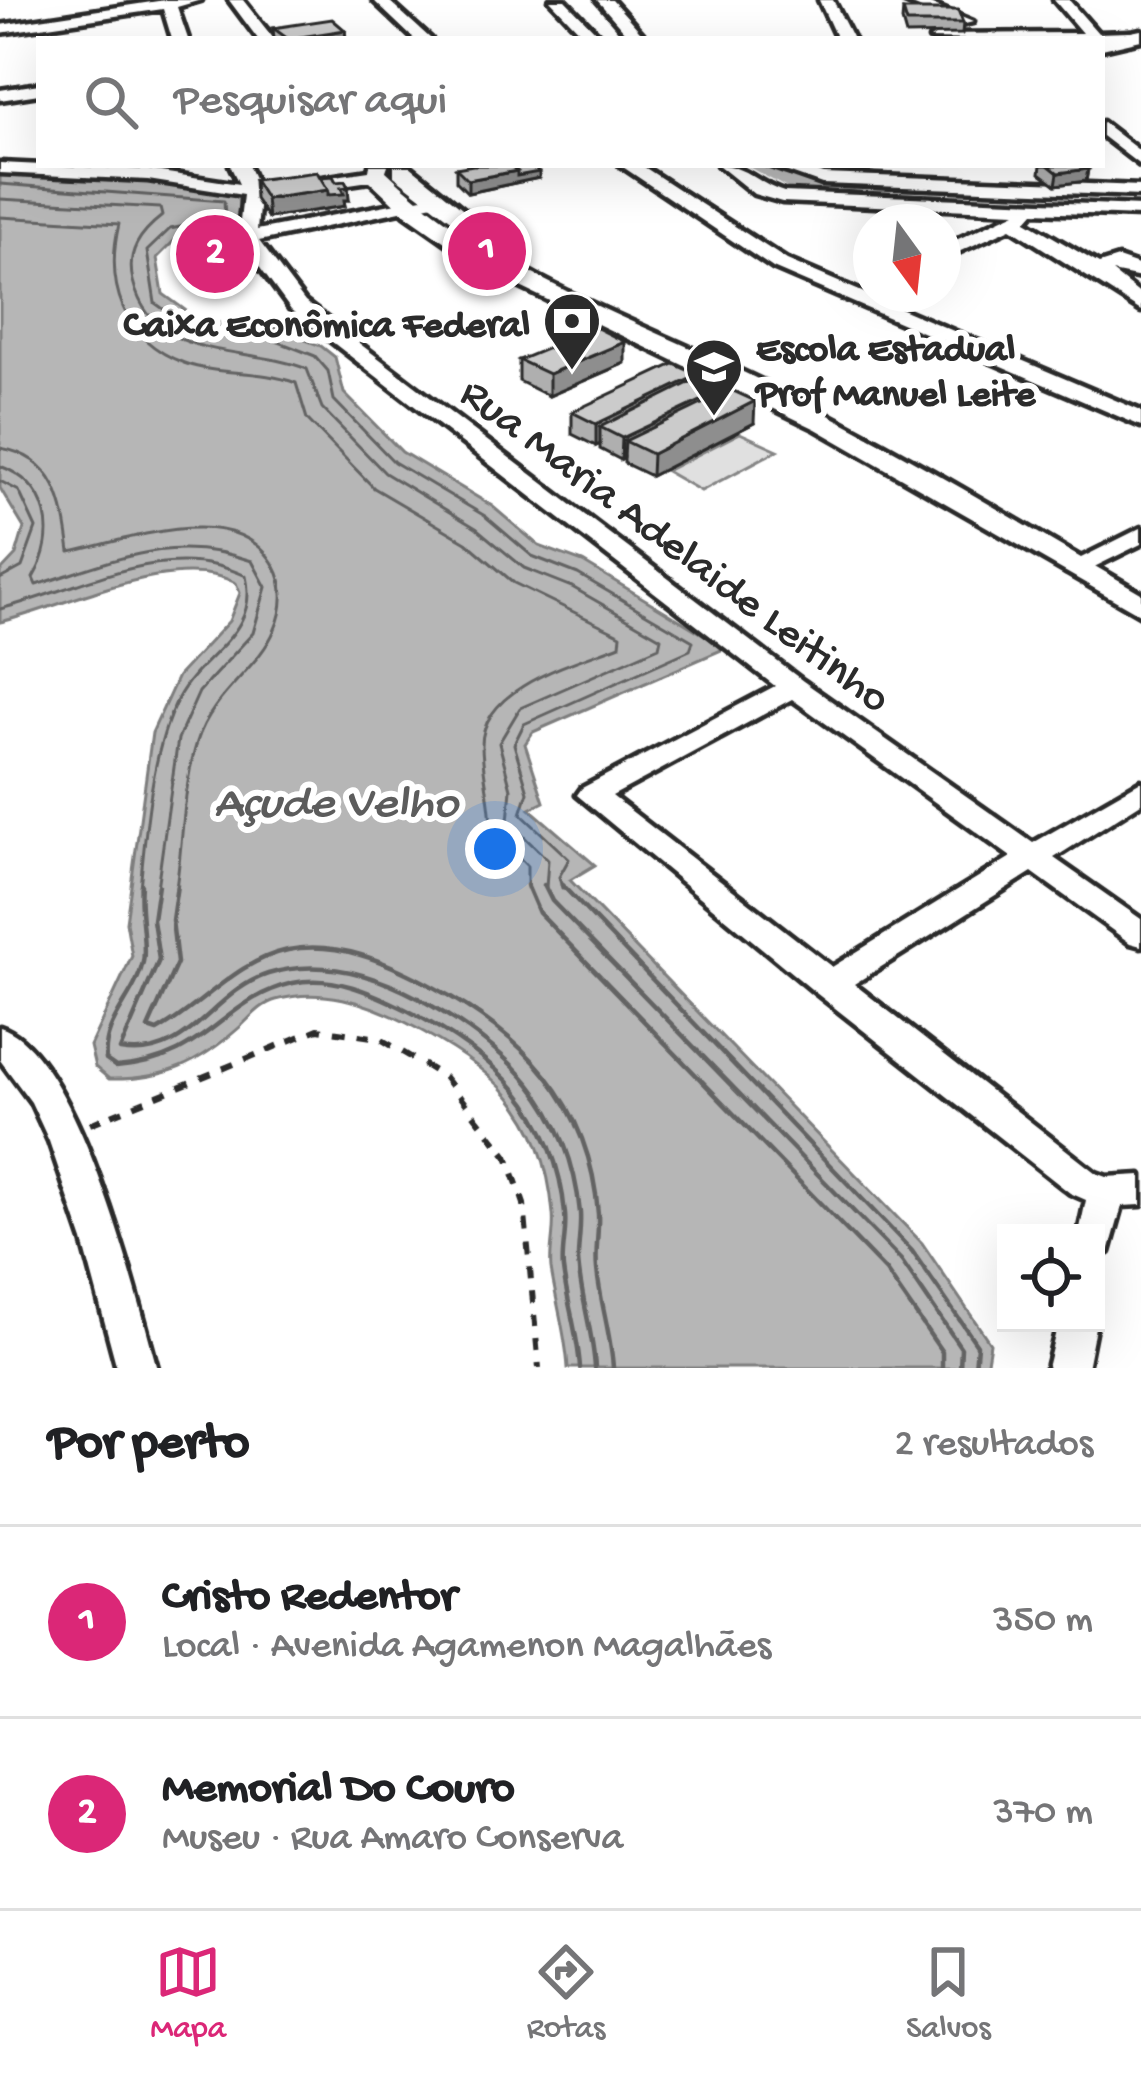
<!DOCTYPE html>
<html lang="pt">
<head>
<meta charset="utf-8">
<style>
  :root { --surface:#fff; --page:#f2f2f2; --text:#202124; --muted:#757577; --line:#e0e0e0; --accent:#db2777 }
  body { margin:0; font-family:"Gochi Hand",sans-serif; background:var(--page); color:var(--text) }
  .controls { position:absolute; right:36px; bottom:36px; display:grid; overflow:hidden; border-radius:0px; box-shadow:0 12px 48px #0002 }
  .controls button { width:108px; height:108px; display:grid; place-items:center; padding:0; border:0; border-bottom:3px solid var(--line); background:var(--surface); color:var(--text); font:60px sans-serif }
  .compass { position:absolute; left:853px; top:204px; width:108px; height:108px; border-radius:50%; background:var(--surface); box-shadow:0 12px 48px #0002; rotate:165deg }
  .you { position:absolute; left:495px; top:849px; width:42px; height:42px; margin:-30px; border:9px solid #fff; border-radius:50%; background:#1a73e8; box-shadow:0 0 0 18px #1a73e833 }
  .badge { display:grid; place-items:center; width:78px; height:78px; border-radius:50%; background:var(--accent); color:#fff; font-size:39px; font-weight:700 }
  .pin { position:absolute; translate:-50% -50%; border:6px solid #fff; box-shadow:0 3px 12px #0006 }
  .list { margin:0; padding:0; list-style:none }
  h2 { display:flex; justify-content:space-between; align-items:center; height:156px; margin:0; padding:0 48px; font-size:51px }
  h2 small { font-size:39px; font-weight:400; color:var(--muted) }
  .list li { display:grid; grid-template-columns:78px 1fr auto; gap:36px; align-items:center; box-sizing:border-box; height:192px; padding:0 48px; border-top:3px solid var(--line) }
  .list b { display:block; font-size:45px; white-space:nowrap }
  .list p { margin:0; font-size:39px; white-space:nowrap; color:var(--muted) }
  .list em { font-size:39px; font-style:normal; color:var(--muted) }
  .icon { flex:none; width:66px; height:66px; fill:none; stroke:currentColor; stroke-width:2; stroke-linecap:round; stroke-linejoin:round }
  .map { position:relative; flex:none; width:1141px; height:1368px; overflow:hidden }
  .search { position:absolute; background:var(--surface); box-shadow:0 12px 48px #0002; left:36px; right:36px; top:36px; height:132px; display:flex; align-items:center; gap:30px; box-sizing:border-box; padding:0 42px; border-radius:0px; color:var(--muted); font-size:45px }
  .sheet { height:540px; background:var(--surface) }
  nav { display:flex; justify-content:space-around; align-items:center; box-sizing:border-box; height:168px; border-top:3px solid var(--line); background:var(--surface); font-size:33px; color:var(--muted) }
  nav a { display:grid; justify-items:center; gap:6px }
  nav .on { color:var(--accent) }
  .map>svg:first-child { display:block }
</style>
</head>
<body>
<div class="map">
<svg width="1141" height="1368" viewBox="0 0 1141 1368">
  <rect width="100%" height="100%" fill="#fff"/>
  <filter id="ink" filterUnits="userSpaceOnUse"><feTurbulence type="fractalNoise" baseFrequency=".00833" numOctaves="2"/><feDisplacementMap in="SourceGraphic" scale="24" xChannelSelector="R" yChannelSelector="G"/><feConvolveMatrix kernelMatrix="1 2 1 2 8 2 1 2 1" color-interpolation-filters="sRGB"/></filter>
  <g filter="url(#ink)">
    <path fill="#e0e0e0" stroke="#868686" stroke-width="3" d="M740,433L778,450L701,491L666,471Z"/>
    <path fill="#b6b6b6" stroke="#7e7e7e" stroke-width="3" d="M0,172L167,180L237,191L242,228L175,240L157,258L163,294L200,321L275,328L321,346L335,357L344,393L402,452L492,506L539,546L583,562L726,648L533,732L525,744L544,802L530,809L595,865L570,880L922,1243L990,1343L986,1368H568C566,1334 556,1302 551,1269C549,1251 555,1232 553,1214C544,1110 494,1069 407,1023C366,1002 321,987 276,1000C261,1004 251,1017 240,1027C198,1064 165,1080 109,1079L95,1067L90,1046L132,956L126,922L152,733L178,676L229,621L240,593L236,583C174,550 65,607 0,622V572L16,555L24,528L0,488Z"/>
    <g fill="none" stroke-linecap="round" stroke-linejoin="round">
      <path stroke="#636363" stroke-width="3" d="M0,184L224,201L225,218L170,229L147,251L155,303L197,333L274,340L315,356L328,371L334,400L394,462L485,516L532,556L578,574L693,641L690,650L524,724L514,744L528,792L521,814L569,859L559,877L562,888
        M0,199L160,208L162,216C140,233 126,252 133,281C153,364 244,344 307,369L322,408L385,473L476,528L524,568L572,587L661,638L659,647L520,708L499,743L511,789L508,821L548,860L546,888
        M0,217L119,224C105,283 122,340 184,363C219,376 260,369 296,383L307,419L374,488L466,542L514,583L621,635L620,645C577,662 482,686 482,745C482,772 491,800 491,829L527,866V888
        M0,448C57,457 64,505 70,552C129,540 238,497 275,567C285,585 284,609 275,629C258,670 212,693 197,742C183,787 183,841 176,888
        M0,466C49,484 59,534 33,578L36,585C115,561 170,532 252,561L266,587L253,633L199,692L178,739L157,888
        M0,481L19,491L36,528L22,567L0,579
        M0,609C80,589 166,537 246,576C260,634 201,654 178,698C151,752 146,829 140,888"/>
      <path stroke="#636363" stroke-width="4.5" d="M141,885C138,910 147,944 143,962C135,999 102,1020 106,1060L116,1067C209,1060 220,1000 293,983C332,974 373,993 407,1010C495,1055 556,1111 565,1214C567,1233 561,1251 563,1269C567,1302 578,1334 580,1368
        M158,885L153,920L159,960L120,1050C189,1062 210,993 268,974C319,958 373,974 418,998C509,1048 570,1106 580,1213C581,1229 578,1244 578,1259C580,1296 593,1331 595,1368
        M177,885L172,920L177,963L148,1028L157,1031C202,1006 236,961 288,950C336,940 387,962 428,984C524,1035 590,1101 598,1214C599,1232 595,1250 597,1269C600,1302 611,1334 613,1368
        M527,885L539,913L886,1271L942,1352V1368
        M544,885L552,901L901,1260L961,1348L960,1368
        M562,885L912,1251L977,1345L975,1368"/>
      <path fill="#b6b6b6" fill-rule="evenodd" d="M745,165H765L790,178L854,180L862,185L854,190L787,188Z"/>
      <g stroke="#2b2b2b" stroke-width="9">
        <path id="minor" d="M165,0H201L177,7L188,39H172L163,9L0,33V25Z
          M229,0H243L274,39H258Z
          M373,0H388L431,39H414Z
          M550,0H565L603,39H587Z
          M597,0H612L647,39H631Z
          M819,0H833L853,39H837Z
          M900,0H920L973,22L961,25Z
          M1054,0H1069L1098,33L1130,32L1138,37L1130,42H1102L930,39L938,34L1082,33Z
          M39,84V94L0,100V90Z
          M1102,122L1141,152V166L1102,136Z
          M0,163L148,170L239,184L230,165H248L258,187L267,192L260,197L257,230L443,194V202L259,241L305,302L803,681L1033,843L1141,781V803L1054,858L1141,919V946L1130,943L1032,872L854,984L1096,1173L1107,1177L1141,1175V1205L1122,1206L1109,1252L1096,1257V1233H1079L1086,1200L1070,1193L816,993L577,795L582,788L775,686L291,310L238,238L243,195L148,180L0,173ZM792,699L1011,857L832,967L612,796Z
          M370,165H388L383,179L302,191L293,186L302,181L369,171Z
          M620,165H641L787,260L1141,411V426L773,268Z
          M718,165C745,165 758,184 784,192L1141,206V216L1034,212L1026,221L1099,264L1118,258L1141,266V278L1112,272L1141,295V311L1011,228L943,259V246L1016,212L782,202L754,194Z
          M768,165H795L823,174L1141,186V196L822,184Z
          M1141,528V544L1084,572H1066L1063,567Z
          M0,1027C77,1051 136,1293 157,1368H117L83,1241L49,1141L31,1102L0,1060Z
          M1058,1323L1096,1322L1087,1368H1047Z"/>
      </g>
      <g stroke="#2b2b2b" stroke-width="9">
        <path id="major" d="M1141,30V40L1102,49V39H1096Z
          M394,166H410L477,220L458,225L394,176Z
          M369,170H385C498,278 645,322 782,391C905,452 1022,524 1141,593V615L816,429L485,270L405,214L369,180Z"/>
      </g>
      <path stroke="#2b2b2b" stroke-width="6" stroke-dasharray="12 12" stroke-linecap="butt" d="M90,1124L318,1029L379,1038L444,1077L507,1156L524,1204L539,1368"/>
      <use href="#minor" fill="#fff" fill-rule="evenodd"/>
      <use href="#major" fill="#fff" fill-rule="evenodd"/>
    </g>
    <path fill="#afafaf" stroke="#2b2b2b" stroke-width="3" d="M903,10L963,23L962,34L906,35L902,21Z
      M273,28L345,30L346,39H274Z
      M1041,165H1083L1088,169L1086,181L1056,185L1040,173Z
      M456,168L539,178L468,193L456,181Z
      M320,177L348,187L349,200H344L345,206L268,218L255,199L254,180Z
      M519,360L625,363L549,396L519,381Z
      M697,379L727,392L754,423L651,476L624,463V458L621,460L600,449V444L596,446L572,434V412Z"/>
    <path fill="#8e8e8e" stroke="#2b2b2b" stroke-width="3" d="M345,30L346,39H288Z
      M1088,169L1086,181L1056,185L1058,173Z
      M517,171L539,172V178L468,193V180Z
      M348,187L349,200H344L345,206L268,218L266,199Z
      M625,342V363L549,396V374Z
      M698,375L697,396L600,427V444L596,446V424Z
      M728,388L727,409L625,441L624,458L621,460L622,438Z
      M755,401L754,423L651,476L652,454Z"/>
    <path fill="#cbcbcb" stroke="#2b2b2b" stroke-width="3" d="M903,10H958L963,23H907Z
      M332,19L345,30L288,39L273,28Z
      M473,165H510L517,171L468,180L456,168Z
      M510,165L533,166L539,172L517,176V171Z
      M1048,165H1083L1088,169L1058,173Z
      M317,172L328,190L266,199L254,180Z
      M333,176L336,182L345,181L348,187L341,188L344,194L328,195V190L320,177Z
      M597,328L625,342L549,374L519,360Z
      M674,364L698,375L596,424L572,412Z
      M703,376L728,388L622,438L600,427Z
      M731,390L755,401L652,454L625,441Z"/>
  </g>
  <defs>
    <g id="bank-pin" transform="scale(3)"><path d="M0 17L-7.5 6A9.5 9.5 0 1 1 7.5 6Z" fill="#2b2b2b" stroke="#fff"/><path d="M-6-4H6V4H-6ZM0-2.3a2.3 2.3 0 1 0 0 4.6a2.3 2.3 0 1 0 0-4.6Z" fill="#fff"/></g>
    <g id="school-pin" transform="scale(3)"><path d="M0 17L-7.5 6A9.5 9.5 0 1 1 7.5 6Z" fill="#2b2b2b" stroke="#fff"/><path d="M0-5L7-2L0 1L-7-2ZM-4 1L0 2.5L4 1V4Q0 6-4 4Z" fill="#fff"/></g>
  </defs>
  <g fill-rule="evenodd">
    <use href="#bank-pin" x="572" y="321"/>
    <use href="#school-pin" x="714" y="367"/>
  </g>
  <g text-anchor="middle" stroke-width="12" stroke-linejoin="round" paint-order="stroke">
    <g font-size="39" font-weight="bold" fill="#2b2b2b" stroke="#fff" text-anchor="end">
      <text x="530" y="335">Caixa Econômica Federal</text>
      <text x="756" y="359" text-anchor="start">Escola Estadual<tspan x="756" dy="45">Prof Manuel Leite</tspan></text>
    </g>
    <g font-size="45" fill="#2b2b2b" stroke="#fff">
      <text transform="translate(678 542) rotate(37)" y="16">Rua Maria Adelaide Leitinho</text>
    </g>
    <g font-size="48" font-style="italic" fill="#5c5c5c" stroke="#fff">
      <text x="336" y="815">Açude Velho</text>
    </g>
  </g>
</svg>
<div class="controls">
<button><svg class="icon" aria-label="locate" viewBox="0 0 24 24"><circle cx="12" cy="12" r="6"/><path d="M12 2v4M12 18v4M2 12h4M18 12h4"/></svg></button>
</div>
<svg class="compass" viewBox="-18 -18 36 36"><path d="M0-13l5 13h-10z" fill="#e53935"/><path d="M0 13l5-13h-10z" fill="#757577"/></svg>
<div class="you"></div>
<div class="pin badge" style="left:487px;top:251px">1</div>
<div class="pin badge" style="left:215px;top:254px">2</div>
<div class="search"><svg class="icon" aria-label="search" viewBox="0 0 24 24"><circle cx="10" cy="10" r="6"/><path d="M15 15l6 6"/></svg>Pesquisar aqui</div>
</div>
<section class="sheet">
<h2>Por perto<small>2 resultados</small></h2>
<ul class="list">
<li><span class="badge">1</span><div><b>Cristo Redentor</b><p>Local · Avenida Agamenon Magalhães</p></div><em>350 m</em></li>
<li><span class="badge">2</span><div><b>Memorial Do Couro</b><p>Museu · Rua Amaro Conserva</p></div><em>370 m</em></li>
</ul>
</section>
<nav>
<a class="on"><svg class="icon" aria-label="map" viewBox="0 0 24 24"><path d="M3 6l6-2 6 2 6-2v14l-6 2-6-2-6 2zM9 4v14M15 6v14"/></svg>Mapa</a>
<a><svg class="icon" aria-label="directions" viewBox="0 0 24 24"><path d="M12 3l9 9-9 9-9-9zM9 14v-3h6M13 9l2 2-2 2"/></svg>Rotas</a>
<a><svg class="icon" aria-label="saved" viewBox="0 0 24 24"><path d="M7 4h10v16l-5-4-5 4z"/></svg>Salvos</a>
</nav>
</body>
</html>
